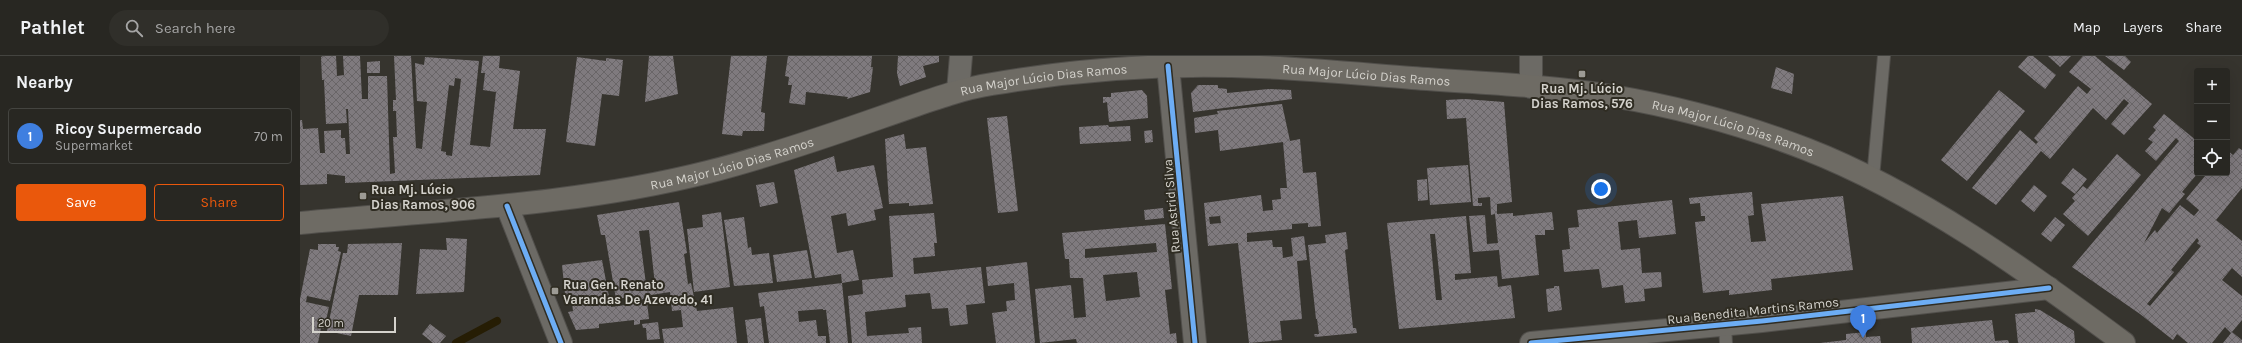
<!DOCTYPE html>
<html lang="en">
<head>
<meta charset="utf-8">
<style>
  :root { --surface:#282722; --page:#302f2a; --text:#f1f3f6; --muted:#a5a5a5; --line:#444440; --accent:#ea580c }
  body { margin:0; font-family:Karla,sans-serif; background:var(--page); color:var(--text) }
  .controls { position:absolute; right:12px; top:12px; display:grid; overflow:hidden; border-radius:4px; box-shadow:0 4px 16px #0002 }
  .controls button { width:36px; height:36px; display:grid; place-items:center; padding:0; border:0; border-bottom:1px solid var(--line); background:var(--surface); color:var(--text); font:20px sans-serif }
  .scale { position:absolute; left:12px; bottom:10px; width:84px; box-sizing:border-box; padding-left:4px; border:2px solid #d4d2cc; border-top:0; font-size:11px; line-height:14px; white-space:nowrap; color:#d4d2cc; -webkit-text-stroke:3px #2f2c22; paint-order:stroke }
  .you { position:absolute; left:1301px; top:133px; width:14px; height:14px; margin:-10px; border:3px solid #fff; border-radius:50%; background:#1a73e8; box-shadow:0 0 0 6px #1a73e833 }
  .badge { display:grid; place-items:center; width:26px; height:26px; border-radius:50%; background:var(--accent); color:#fff; font-size:13px; font-weight:700 }
  .pin { position:absolute; translate:-50% -33px; filter:drop-shadow(0 1px 2px #0008) }
  .pin::after { content:''; position:absolute; top:21px; width:14px; height:12px; background:inherit; clip-path:polygon(0 0,100% 0,50% 100%) }
  .list { margin:0; padding:0; list-style:none }
  h2 { display:flex; justify-content:space-between; align-items:center; height:52px; margin:0; padding:0 16px; font-size:17px }
  h2 small { font-size:13px; font-weight:400; color:var(--muted) }
  .list li { display:grid; grid-template-columns:26px 1fr auto; gap:12px; align-items:center; box-sizing:border-box; height:56px; margin:0 8px 8px; padding:0 8px; border:1px solid var(--line); border-radius:4px }
  .list b { display:block; font-size:15px; white-space:nowrap }
  .list p { margin:0; font-size:13px; white-space:nowrap; color:var(--muted) }
  .list em { font-size:13px; font-style:normal; color:var(--muted) }
  .actions { display:flex; gap:8px; padding:12px 16px }
  .actions a { flex:1; padding:9px 0; border:1px solid var(--accent); border-radius:4px; text-align:center; font-size:14px; color:var(--accent) }
  .actions .main { background:var(--accent); color:#fff }
  .icon { flex:none; width:22px; height:22px; fill:none; stroke:currentColor; stroke-width:2; stroke-linecap:round; stroke-linejoin:round }
  .map { position:relative; flex:none; width:1942px; height:287px; overflow:hidden }
  header { display:flex; align-items:center; gap:24px; box-sizing:border-box; height:56px; padding:0 20px; background:var(--surface); border-bottom:1px solid var(--line) }
  header strong { font-size:19px }
  nav { display:flex; gap:22px; margin-inline-start:auto; font-size:14px }
  .search { width:280px; height:36px; background:var(--page); display:flex; align-items:center; gap:10px; box-sizing:border-box; padding:0 14px; border-radius:22px; color:var(--muted); font-size:15px }
  main { display:flex }
  aside { flex:1; background:var(--surface) }
  .map>svg:first-child { display:block }
</style>
</head>
<body>
<header>
<strong>Pathlet</strong>
<div class="search"><svg class="icon" aria-label="search" viewBox="0 0 24 24"><circle cx="10" cy="10" r="6"/><path d="M15 15l6 6"/></svg>Search here</div>
<nav><a>Map</a><a>Layers</a><a>Share</a></nav>
</header>
<main>
<aside>
<h2>Nearby<small></small></h2>
<ul class="list">
<li><span class="badge" style="background:#3f7fe0">1</span><div><b>Ricoy Supermercado</b><p>Supermarket</p></div><em>70 m</em></li>
</ul>
<div class="actions"><a class="main">Save</a><a>Share</a></div>
</aside>
<div class="map">
<svg width="1942" height="287" viewBox="0 0 1942 287">
  <defs>
    <pattern id="building-cross-hatch" width="8" height="8" patternUnits="userSpaceOnUse"><rect width="8" height="8" fill="#7f7a7e"/><path d="M0 0l8 8M0 8l8-8" fill="none" stroke="#696567"/></pattern>
  </defs>
  <rect width="100%" height="100%" fill="#36342e"/>
  <g fill="none" stroke-linecap="round" stroke-linejoin="round">
    <path stroke="#261d04" stroke-width="8" d="M156,287L197,265"/>
  </g>
  <path fill="url(#building-cross-hatch)" fill-rule="evenodd" d="M23,0H36L37,20L44,19L43,0H60L62,43H68V20H87L90,118L95,117L93,81H97L96,55H93V44H96L94,0H111L116,92L122,93L127,46L117,45L115,7L124,9L125,1L179,5L170,89L190,91L196,36L183,34L185,17H181L183,0H200L199,12L220,15L213,73H246L240,119L45,127V120L27,118V128L0,129V64H2L3,73L18,72L20,97H25L24,75L41,74V82H45L46,98H50L48,53H46L47,67L26,68L24,24H22L21,1ZM155,22L161,23L152,100L146,99V96L141,95L149,29L154,30Z
    M349,0H373L378,38L345,46Z
    M431,0H467L461,56L465,57L464,75H443L442,80L422,78Z
    M488,0H572L571,11H573L570,36L547,43L548,41L506,36L505,49L489,47L492,29H488L489,21L485,20Z
    M598,0H639V6L623,10L626,21L600,30L597,17Z
    M1728,0H1733L1756,19L1745,33L1718,11Z
    M1748,0H1771L1760,11Z
    M1783,0H1795L1852,48L1824,79L1811,68L1829,47L1824,43L1806,64L1793,52L1750,103L1741,95L1696,149L1672,132L1720,74L1736,88L1738,86L1734,82L1778,30L1787,38L1791,33L1769,16Z
    M1805,0H1825L1831,6L1824,14Z
    M277,1L306,5V2L323,4L319,40L302,38L295,90L266,86Z
    M80,5V17H67V6Z
    M1476,11L1494,18L1492,38L1471,32Z
    M898,29H918V32L927,33V37L969,33L991,34L992,43L893,56L891,37Z
    M842,34L847,40L848,62L809,66L807,46L803,47V41H811V37Z
    M1699,34L1725,55L1667,125L1641,104Z
    M1165,43L1204,46L1212,146L1197,148V158L1213,157V160L1252,156L1254,174H1245V179H1235L1239,219L1202,223L1199,194L1173,196L1169,160L1185,159L1187,188L1198,187L1195,158L1191,159L1190,141L1178,142V147H1182V150H1173L1166,62L1147,63L1146,44Z
    M982,48L990,85L1000,83L1003,117L1016,116L1021,170L1008,171V167L992,168V173L947,177V186L972,184L973,191H982L983,202L993,200L991,182L1004,180L1007,204L997,205L1002,263L980,265L982,284L949,287L938,187L908,190L904,147L961,139L963,155L973,154L972,144L981,143L980,132H987L983,86L920,95L918,74L895,77L894,62L918,58L917,55ZM920,160L921,167L910,168L909,161Z
    M1864,58L1897,85L1898,117L1882,136L1885,138L1869,157L1862,152L1844,187L1855,174L1857,177L1880,149L1894,160L1899,154L1886,143L1905,120L1902,118L1927,117V94L1933,99L1939,92L1942,94V132L1916,164L1942,185V221L1932,212L1922,224L1942,240V264L1932,276L1942,284V287H1923L1931,277L1925,271L1912,287H1888L1877,278L1873,284L1840,258L1772,211L1879,85L1876,82L1856,105L1845,95L1853,86L1848,83L1856,74L1853,71ZM1897,182L1899,185L1897,187L1901,190L1850,250L1847,248L1874,216L1871,214Z
    M707,60L718,155L698,157L687,62Z
    M808,69L809,71L830,70L831,85L780,88L779,71Z
    M852,74L853,86L845,87L844,75Z
    M604,78L606,93L626,91L633,148L609,150V147L589,148L585,83Z
    M1817,98L1841,119L1788,180L1763,158L1775,145L1772,142L1783,130L1787,133Z
    M534,100L537,116L574,109L583,152L574,154L576,164L548,170L546,157L531,160L537,197L553,194L559,224L542,227L541,218L515,222L494,114Z
    M1168,109L1171,146L1130,149L1127,112Z
    M1773,112L1787,123L1775,138L1761,127Z
    M1127,123L1128,144L1118,145L1117,124Z
    M474,126L478,147L460,151L456,129Z
    M1734,129L1747,140L1734,156L1721,145Z
    M1452,136L1454,159L1448,160L1451,186L1466,185L1461,148L1543,140L1553,214L1471,223L1472,234L1429,239V234L1403,237L1395,166L1405,165V160H1401L1400,147L1390,148L1389,142Z
    M1372,144L1376,178L1339,182L1337,164L1318,166L1321,194L1340,192L1342,217L1361,216L1362,231L1344,233L1345,245L1325,247L1323,229L1302,232L1299,213L1264,216L1262,194L1270,193L1268,172L1279,171L1277,154Z
    M379,146L387,197L384,198L388,228L391,227L397,255L433,251L437,287H364L362,273L383,271L381,254L372,255L370,236L351,239V242L331,245V241L316,243L305,179H301L297,159ZM349,174L355,229L349,230V227L346,228L339,175Z
    M863,152L864,162L845,164L844,154Z
    M421,156L430,231L394,236L387,173L403,171L402,159Z
    M634,157L637,187H634L635,200L613,202L614,218L681,211L685,247L666,249L668,268L650,270L648,252L632,253L630,237L605,239L606,251L565,256L567,280L609,277L608,272L621,271L622,287H552L548,240L563,238L562,224L593,221L589,160Z
    M1166,160L1171,217L1155,218V224L1197,220L1198,231L1211,229L1215,262L1099,273L1087,167ZM1130,178H1135L1142,244H1136Z
    M444,161L448,192L451,191L452,199L469,197L473,227L434,230L424,164Z
    M1755,161L1765,169L1751,186L1741,178Z
    M865,168L872,233L865,234L870,278L876,277L877,287H777L776,283L740,287L735,233L771,229L774,262L786,261L783,222H770L769,203H765L762,177ZM856,187L857,196L785,202V193ZM837,216L840,241L806,245L803,219Z
    M1046,176L1048,193L1045,194L1053,272H1056L1057,277L1015,281L1014,278H1019L1017,263H1016L1008,189L1026,187L1025,179Z
    M146,182L167,183L164,236L116,238L120,193L147,194Z
    M102,187L98,239H59L51,280L27,275L43,197H47L48,188Z
    M18,188H36V191H39L38,195L41,196L30,245L7,240L6,246L29,251L24,273L21,272L18,287H0V243L10,193L18,194Z
    M507,194L512,222L477,226L473,199Z
    M302,204L311,251L347,246L349,263L340,264V268L334,269V264L299,268V272L276,274L268,256L273,255L272,247H266L262,209Z
    M727,206L735,287H696L692,257L707,255L706,245L715,244L714,227L688,230L686,211Z
    M542,227L548,287H530L526,254H523V253L498,255L499,266L516,264L518,280H526V287H469L464,250L460,251L458,237Z
    M1254,230H1259L1262,254L1248,256L1246,233L1254,232Z
    M1735,253L1740,254L1774,275L1775,287H1718L1715,258L1735,256Z
    M461,262L464,287H448L445,264Z
    M1692,264L1695,285L1708,284L1709,287H1612L1611,272Z
    M358,266L360,283L347,284L346,272H343L342,268Z
    M130,268L146,280L140,287H133L122,278Z
    M1566,276V281L1580,280L1581,287H1520L1546,284V278Z"/>
  <g fill="none" stroke-linecap="round" stroke-linejoin="round">
    <g stroke="#514f4b" stroke-width="14">
      <path id="service" d="M1573,122L1584,0
        M1425,268L1426,287"/>
    </g>
    <g stroke="#514f4b" stroke-width="24">
      <path id="minor" d="M868,10L895,287
        M658,35L661,0
        M207,150L261,287
        M1231,287L1462,265L1749,232"/>
    </g>
    <g stroke="#514f4b" stroke-width="24">
      <path id="tertiary" d="M1231,0V31"/>
    </g>
    <g stroke="#514f4b" stroke-width="24">
      <g id="secondary">
        <path id="s1" d="M0,167C137,154 274,150 408,116C467,101 525,81 582,61C618,49 654,34 692,28C779,13 871,7 959,11C1010,13 1061,18 1112,22C1178,27 1247,29 1312,40C1378,51 1444,69 1506,93C1619,137 1727,215 1824,287"/>
      </g>
    </g>
    <use href="#service" stroke="#6c6a65" stroke-width="12"/>
    <use href="#minor" stroke="#6c6a65" stroke-width="22"/>
    <use href="#tertiary" stroke="#6c6a65" stroke-width="22"/>
    <use href="#secondary" stroke="#6e6b64" stroke-width="22"/>
    <g stroke="#2f2c22" stroke-width="8">
      <path id="cycleway" d="M868,10L895,287
        M207,150L261,287
        M1231,287L1462,265L1749,232"/>
    </g>
    <use href="#cycleway" stroke="#6dadf4" stroke-width="5"/>
  </g>
  <g fill="#9d9b95" stroke="#2f2c22" stroke-width="1.5">
    <rect x="1278" y="14" width="8" height="8" rx="2"/>
    <rect x="59" y="136" width="8" height="8" rx="2"/>
    <rect x="251" y="231" width="8" height="8" rx="2"/>
  </g>
  <g text-anchor="middle" stroke-width="4" stroke-linejoin="round" paint-order="stroke">
    <g font-size="13" fill="#d4d2cc" stroke="#2f2c22">
      <text dy="5" stroke="none"><textPath href="#s1" startOffset="1085">Rua Major Lúcio Dias Ramos</textPath></text>
      <text dy="5" stroke="none"><textPath href="#s1" startOffset="761">Rua Major Lúcio Dias Ramos</textPath></text>
      <text dy="5" stroke="none"><textPath href="#s1" startOffset="1457">Rua Major Lúcio Dias Ramos</textPath></text>
      <text dy="5" stroke="none"><textPath href="#s1" startOffset="437">Rua Major Lúcio Dias Ramos</textPath></text>
      <text transform="translate(871 150) rotate(-95)" y="5">Rua Astrid Silva</text>
      <text transform="translate(1453 254) rotate(-6)" y="5">Rua Benedita Martins Ramos</text>
    </g>
    <g font-size="13" font-weight="bold" fill="#d4d2cc" stroke="#2f2c22" text-anchor="start">
      <text x="1282" y="37" text-anchor="middle">Rua Mj. Lúcio<tspan x="1282" dy="15">Dias Ramos, 576</tspan></text>
      <text x="71" y="138">Rua Mj. Lúcio<tspan x="71" dy="15">Dias Ramos, 906</tspan></text>
      <text x="263" y="233">Rua Gen. Renato<tspan x="263" dy="15">Varandas De Azevedo, 41</tspan></text>
    </g>
  </g>
</svg>
<div class="controls">
<button>+</button>
<button>−</button>
<button><svg class="icon" aria-label="locate" viewBox="0 0 24 24"><circle cx="12" cy="12" r="6"/><path d="M12 2v4M12 18v4M2 12h4M18 12h4"/></svg></button>
</div>
<div class="scale">20 m</div>
<div class="you"></div>
<div class="pin badge" style="left:1563px;top:282px;background:#3f7fe0">1</div>
</div>
</main>
</body>
</html>
